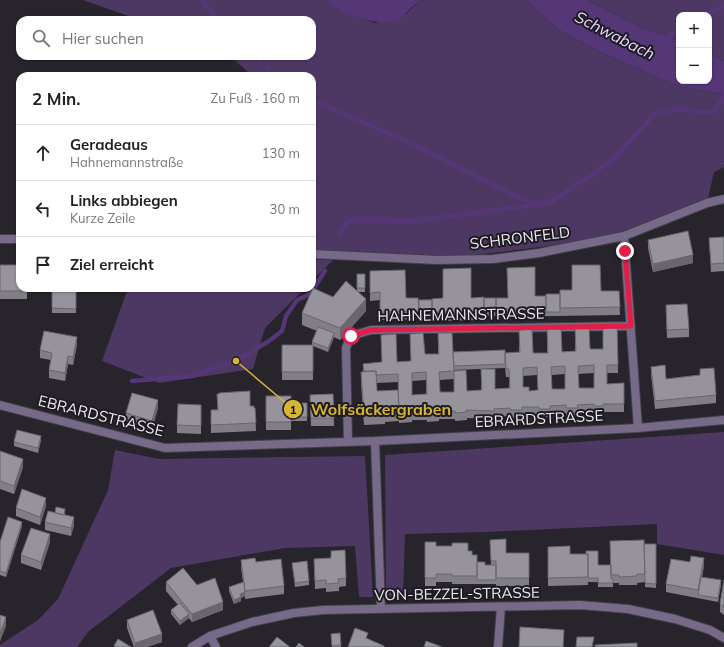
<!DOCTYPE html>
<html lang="de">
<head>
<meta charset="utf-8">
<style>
  :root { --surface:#fff; --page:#f2f2f2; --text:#222; --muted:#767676; --line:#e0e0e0 }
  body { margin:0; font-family:Mulish,sans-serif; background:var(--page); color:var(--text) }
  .controls { position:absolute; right:12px; top:12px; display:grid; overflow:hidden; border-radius:8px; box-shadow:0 1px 3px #0004 }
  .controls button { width:36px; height:36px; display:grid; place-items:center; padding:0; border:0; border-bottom:1px solid var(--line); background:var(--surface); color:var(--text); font:20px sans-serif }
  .stop { position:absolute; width:12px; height:12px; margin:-9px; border:3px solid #e11d48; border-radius:50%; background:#fff }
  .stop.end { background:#e11d48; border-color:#fff; box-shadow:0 1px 4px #0008 }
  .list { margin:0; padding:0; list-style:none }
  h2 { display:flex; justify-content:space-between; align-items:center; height:52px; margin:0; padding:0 16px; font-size:17px }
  h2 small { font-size:13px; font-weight:400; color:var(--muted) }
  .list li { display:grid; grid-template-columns:26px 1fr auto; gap:12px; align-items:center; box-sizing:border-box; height:56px; padding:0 16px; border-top:1px solid var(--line) }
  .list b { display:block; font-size:15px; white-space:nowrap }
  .list p { margin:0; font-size:13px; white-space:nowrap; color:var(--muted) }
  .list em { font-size:13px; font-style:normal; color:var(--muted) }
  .icon { flex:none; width:22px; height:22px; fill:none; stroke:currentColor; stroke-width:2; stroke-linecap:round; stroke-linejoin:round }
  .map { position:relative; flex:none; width:724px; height:647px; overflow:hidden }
  .search { position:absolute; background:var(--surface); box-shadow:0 1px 3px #0004; left:16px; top:16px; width:300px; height:44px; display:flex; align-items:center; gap:10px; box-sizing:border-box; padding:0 14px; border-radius:12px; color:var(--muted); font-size:15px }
  .panel { position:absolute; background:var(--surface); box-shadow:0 1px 3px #0004; left:16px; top:72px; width:300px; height:220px; border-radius:12px }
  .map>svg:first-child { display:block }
</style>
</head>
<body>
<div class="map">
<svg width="724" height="647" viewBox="0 0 724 647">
  <rect width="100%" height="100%" fill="#27242c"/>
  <path fill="#4d3864" d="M83,0H325L337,9L375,23L406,14L418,2L423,0H527L557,29L600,52L665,81L683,87L724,94V167L714,172L707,203L624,236L437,260L312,254V76H246L248,72L230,56H312V20H140Z
    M588,0H724V61L709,54V15H679V41L631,23Z
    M312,259L333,260L312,281Z
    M128,288H305L265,328L253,369L159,383L102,361Z
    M724,432V555L657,544V524L485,532L405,534L403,596H386L385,455Z
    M115,450L159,459L365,456L373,597H359L355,546L285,548L171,568L88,632L77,647H0V645L38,620L58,599L108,490Z"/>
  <path fill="#553676" d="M325,0H423C411,4 406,18 393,21C380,26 350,16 337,9C333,7 329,3 325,0Z
    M527,0H588L631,23L679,41V81H709V54L724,61V94L683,87L665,81L600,52L557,29Z"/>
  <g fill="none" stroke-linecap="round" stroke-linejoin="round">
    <path stroke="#553676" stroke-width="4.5" d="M202,0L218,20
      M705,15L724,6
      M665,39L679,30
      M255,56L261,62
      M268,69L277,76
      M312,100L419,147L513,195L535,204
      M340,233L349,220L415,221L548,203L561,196L575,185L592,175L612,160L655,114L679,109L711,113L715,111L724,95
      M132,381L192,376L236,361L269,341L282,331L286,316L297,300L310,294L325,271"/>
    <g stroke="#434047" stroke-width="10">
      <path id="street" d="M624,236L638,428
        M0,239H20
        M312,254L437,260L493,259L539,253L624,236L707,203L724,199
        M0,405L165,448L375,441L638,428L724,420
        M375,441L381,609
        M348,442L346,348L351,336L371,330L631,326
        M210,636L216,647
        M192,647L210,636L252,622L294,613L323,610L580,605L628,609L675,619L710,630L724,638
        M498,647L501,607"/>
    </g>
    <use href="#street" stroke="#776a88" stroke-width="8"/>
  </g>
  <path fill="#817e86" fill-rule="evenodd" d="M724,237V271L711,272L709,238Z
    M648,240L693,263L653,272L648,248Z
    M0,265L27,288V299H0Z
    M370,271L406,298L419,300L471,298L496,302L535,296H546L601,291H619L620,315L496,317V316H484V320L432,321V317H419V319L380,320V300L370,301Z
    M357,274H365V292H358L366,311L340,340L334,337L328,352L313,346V380H282V345H312V342L317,331L302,325V313L333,297L357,291Z
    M52,288H76V313H52Z
    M666,305L689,329V337L667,338Z
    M617,325L618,373H607V384L624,383V412H603V414H594V412L578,413V416H566V413L550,414V417H539V415H522V418H510V416L494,417V419L467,418V420L455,421V419H439V421L427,422V420H412V422L399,423V421L385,422V424L364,425L361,383V372H363V364L382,362L381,335L397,362L411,361L410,334L425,354H438V333L453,352L505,359L519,352V330L533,353H547V328L562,352L575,351V327L590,349H603ZM505,367L506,377H509V388L495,389L481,369V390L467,391L454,371V370L505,368ZM594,373V388H579L578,374ZM565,374V389H552V375ZM537,375L538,390L529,391L523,387V376ZM454,379V392H440L439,380ZM426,380V394L412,395V381ZM398,382V390L377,391L376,383Z
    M77,345L73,365L68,364L65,381L49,378V370L51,360L40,358V350Z
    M651,367L666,379L700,376V369L716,395V403L655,409L651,375Z
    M333,394L334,426H311L310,395Z
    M266,396L291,403H307V421H291V413V430H266Z
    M201,405V434L177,433V425Z
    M250,406L254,408H255L256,431L211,433V410Z
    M158,408L152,429L126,422V413Z
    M41,440L38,453L14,446V442Z
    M0,451L23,467L14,494L0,489Z
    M46,506L40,525L16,516V508Z
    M55,513H65V515L74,525L71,536L45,530V522Z
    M22,526L6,577L0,575V542Z
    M490,540L506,553H529V586H496V584H452V582H436V586H425V542L436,546L468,551L472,555L477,576L485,565H491Z
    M50,542L41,570L21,563V555Z
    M644,544H656V588L645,587V575V582L637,583V585H619V583H613V587H598V582H588V585L548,586V547L570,554L598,565H611Z
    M331,551L346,578V586L339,587V591L326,592V588L315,589L314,559L331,558Z
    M241,560L256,562L284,586V594L245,599V596L241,598V601L234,604L229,591V587L243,582L241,568Z
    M690,562L704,566L702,577L721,584L718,602L666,592V584Z
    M292,563L309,581V585L295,587Z
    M724,580V615L720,612V604Z
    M166,582L197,585L223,610L192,622L189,618L180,625L171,614V610L178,605L166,591Z
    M127,620L162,642L147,647H134L127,628Z
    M331,634L341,645V647H332Z"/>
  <path fill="#69676d" d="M693,255V263L653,272V264Z
    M366,299V311L340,340V328Z
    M334,333V337L328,352V348Z
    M77,337V345L73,365V357Z
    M68,356V364L65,381V373Z
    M158,400V408L152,429V421Z
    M41,436V440L38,453V448Z
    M23,459V467L14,494V486Z
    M46,498V506L40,525V517Z
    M74,517V525L71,536V528Z
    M22,522V526L6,577V573Z
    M50,534V542L41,570V562Z
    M704,558V566L699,595H698V590Z
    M721,580V584L718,602V598Z
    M245,592V596L241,598V601L234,604V600L240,594Z
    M223,602V610L192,622V614Z
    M189,614V618L180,625V621Z
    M6,617V626L0,642V634Z
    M162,634V642L147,647H135V643Z"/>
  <path fill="#96939c" stroke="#69676d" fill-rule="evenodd" d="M688,231L693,255L653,264L648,240Z
    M724,237V263L711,264L709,238Z
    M0,265H20V288H27V291H0Z
    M572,265H600L601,291H619L620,307L560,308V290H572Z
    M535,267V296H546V308L496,309V298H508L507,268Z
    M471,268V298L484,297V312H432V299L443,298V269Z
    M405,270L406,298H418L419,311L380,312V292L370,293V271Z
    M357,274H365V288H357Z
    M346,281L366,299L340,328L302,313L313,288L333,297Z
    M52,288H76V309L52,308Z
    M546,294H560V312H546Z
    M484,298H496V312H484Z
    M419,300H432V313H419Z
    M687,304L689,329L667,330L666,305Z
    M617,325L618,365H607V384L624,383V404H603V406H594V404L577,405L578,408H566V405L550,406V409H539V407H522V410H510V408L494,409V411L466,410L467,412L455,413V411H439V413L427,414V412H412V414L399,415L398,374L376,375V371H364L363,364L382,362L381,335L396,334L397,362L411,361L410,334L423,333L425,354H439L438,333H452L454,371L439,372L440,392H454V371L466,370L467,391L482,390L481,369H495V389L510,388L509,369H506L505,353L520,352L519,330L532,329L533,353H548L547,328H561L562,352L576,351L575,327H589L590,349H603V326ZM594,365V388H579L578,366ZM565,366V389H552L551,367ZM537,367L538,390L529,391V387H523V368ZM426,372L427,394L412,395V373Z
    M318,327L334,333L328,348L312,342Z
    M44,331L77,337L73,357L68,356L65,373L49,370L52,353L40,350Z
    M282,345H313V372H282Z
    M505,350V364L454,366L453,352Z
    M665,365L666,379L700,375V369L714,368L716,395L655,401L651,367Z
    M376,371L377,391L398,390L399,409L385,410V412L364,413L361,372Z
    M250,391V406H254V408H255L256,423L211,425V410H218L217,394H219V393Z
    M132,393L158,400L152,421L126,413Z
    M333,394L334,418H311L310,395Z
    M266,396H291V422H266Z
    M291,403H307V417H291Z
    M178,404L201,405V426L177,425Z
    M17,430L41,436L38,448L14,442Z
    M0,451L23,459L14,486L0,481Z
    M22,489L46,498L40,517L16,508Z
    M56,507L65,509L64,515L55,513Z
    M48,511L74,517L71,528L45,522Z
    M8,517L22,522L6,573L0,571V542Z
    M31,528L50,534L41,562L21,555Z
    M506,539V553H529V578H496V561H491L490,540Z
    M644,540L645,574H637V576L619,577V575H611L610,541Z
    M425,542H436V546H452V543H468V551H472V555H477V576H452V574H436V578H425Z
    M644,544H656V584L645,583Z
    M570,546V554H588V577L548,578V547Z
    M345,550L346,578L338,579L339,583L326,584V580L315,581L314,559L331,558V551Z
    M586,551H598V565H611V579H613V583H598V578H588V554H586Z
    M691,556L704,558L698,590L666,584L671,559L690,562Z
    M255,558L256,562L281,559L284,586L245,591L241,560Z
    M307,561L309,581L295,583L292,563Z
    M477,562H485V565H496V580H477Z
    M183,568L197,585L215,578L223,602L192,614L166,582Z
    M701,577L721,580L718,598L698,595Z
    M724,580V607L720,604Z
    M244,582L245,592L240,594L241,597L234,600L229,587Z
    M180,603L189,614L180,621L171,610Z
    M153,610L162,634L135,643L127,620Z
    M0,615L6,617L0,634Z
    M520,627L564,630L563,647H519Z
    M355,628L368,633L366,638L384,646V647H348Z
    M340,633L341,645L332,646L331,634Z
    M277,637L290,647H269Z
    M577,637H594L592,647H576Z
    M118,639L131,647H116L114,646Z
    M426,641L442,647H424Z
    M299,643L304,647H296Z
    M637,643V647H595V645Z"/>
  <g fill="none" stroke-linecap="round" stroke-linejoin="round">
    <path stroke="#e11d48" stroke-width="5" d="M351,336L371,330L631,326L625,251"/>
  </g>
  <g text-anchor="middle" stroke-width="4" stroke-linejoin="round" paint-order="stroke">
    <g font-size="15" fill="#edebf0" stroke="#1e1b22">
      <text transform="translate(520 238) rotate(-7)" y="5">SCHRONFELD</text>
      <text transform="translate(461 315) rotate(-1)" y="5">HAHNEMANNSTRASSE</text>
      <text transform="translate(101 416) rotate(14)" y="5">EBRARDSTRASSE</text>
      <text transform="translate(539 419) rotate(-3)" y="5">EBRARDSTRASSE</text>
      <text transform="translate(457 594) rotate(-1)" y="5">VON-BEZZEL-STRASSE</text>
    </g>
    <g font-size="16" font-style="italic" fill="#e7d7fe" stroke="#1e1b22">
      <text transform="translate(615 35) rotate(27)" y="6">Schwabach</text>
    </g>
  </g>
  <path fill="none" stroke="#d5b534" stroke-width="1.5" d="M236 361L293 409"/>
  <g fill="#d5b534" stroke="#1e1b22" stroke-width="1.5">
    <circle cx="236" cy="361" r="4"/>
    <circle cx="293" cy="409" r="10"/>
  </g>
  <g font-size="12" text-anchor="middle" font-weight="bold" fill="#111">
    <text x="293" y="414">1</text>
  </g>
  <g font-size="16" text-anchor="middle" font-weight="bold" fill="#d5b534" stroke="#1e1b22" stroke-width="4" stroke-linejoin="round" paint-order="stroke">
    <text x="381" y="415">Wolfsäckergraben</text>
  </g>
</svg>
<div class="controls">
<button>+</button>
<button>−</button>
</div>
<div class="stop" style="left:351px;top:336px"></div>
<div class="stop end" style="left:625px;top:251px"></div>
<div class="search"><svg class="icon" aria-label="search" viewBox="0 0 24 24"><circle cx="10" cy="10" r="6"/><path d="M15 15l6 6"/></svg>Hier suchen</div>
<section class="panel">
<h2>2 Min.<small>Zu Fuß · 160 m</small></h2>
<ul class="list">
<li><svg class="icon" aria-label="ahead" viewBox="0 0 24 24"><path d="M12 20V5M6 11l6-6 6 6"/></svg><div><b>Geradeaus</b><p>Hahnemannstraße</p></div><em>130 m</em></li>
<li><svg class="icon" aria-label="left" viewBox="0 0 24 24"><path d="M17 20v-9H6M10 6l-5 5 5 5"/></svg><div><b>Links abbiegen</b><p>Kurze Zeile</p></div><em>30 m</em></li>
<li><svg class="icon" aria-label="arrive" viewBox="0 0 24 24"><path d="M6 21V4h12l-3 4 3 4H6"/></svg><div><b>Ziel erreicht</b></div></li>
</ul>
</section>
</div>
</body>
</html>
